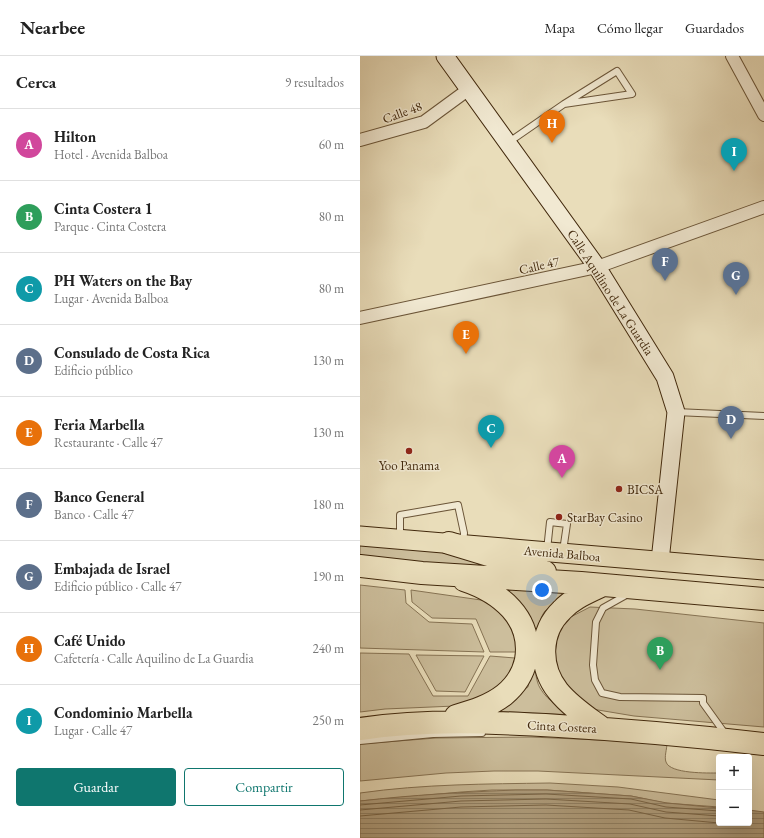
<!DOCTYPE html>
<html lang="es">
<head>
<meta charset="utf-8">
<style>
  :root { --surface:#fff; --page:#f6f6f6; --text:#222; --muted:#767676; --line:#e0e0e0; --accent:#0f766e }
  body { margin:0; font-family:"EB Garamond",serif; background:var(--page); color:var(--text) }
  .controls { position:absolute; right:12px; bottom:12px; display:grid; overflow:hidden; border-radius:4px; box-shadow:0 4px 16px #0002 }
  .controls button { width:36px; height:36px; display:grid; place-items:center; padding:0; border:0; border-bottom:1px solid var(--line); background:var(--surface); color:var(--text); font:20px sans-serif }
  .you { position:absolute; left:182px; top:534px; width:14px; height:14px; margin:-10px; border:3px solid #fff; border-radius:50%; background:#1a73e8; box-shadow:0 0 0 6px #1a73e833 }
  .badge { display:grid; place-items:center; width:26px; height:26px; border-radius:50%; background:var(--accent); color:#fff; font-size:13px; font-weight:700 }
  .pin { position:absolute; translate:-50% -33px; filter:drop-shadow(0 1px 2px #0008) }
  .pin::after { content:''; position:absolute; top:21px; width:14px; height:12px; background:inherit; clip-path:polygon(0 0,100% 0,50% 100%) }
  .list { margin:0; padding:0; list-style:none }
  h2 { display:flex; justify-content:space-between; align-items:center; height:52px; margin:0; padding:0 16px; font-size:17px }
  h2 small { font-size:13px; font-weight:400; color:var(--muted) }
  .list li { display:grid; grid-template-columns:26px 1fr auto; gap:12px; align-items:center; box-sizing:border-box; height:72px; padding:0 16px; border-top:1px solid var(--line) }
  .list b { display:block; font-size:15px; white-space:nowrap }
  .list p { margin:0; font-size:13px; white-space:nowrap; color:var(--muted) }
  .list em { font-size:13px; font-style:normal; color:var(--muted) }
  .actions { display:flex; gap:8px; padding:12px 16px }
  .actions a { flex:1; padding:9px 0; border:1px solid var(--accent); border-radius:4px; text-align:center; font-size:14px; color:var(--accent) }
  .actions .main { background:var(--accent); color:#fff }
  .map { position:relative; flex:none; width:404px; height:782px; overflow:hidden }
  header { display:flex; align-items:center; gap:24px; box-sizing:border-box; height:56px; padding:0 20px; background:var(--surface); border-bottom:1px solid var(--line) }
  header strong { font-size:19px }
  nav { display:flex; gap:22px; margin-inline-start:auto; font-size:14px }
  main { display:flex }
  aside { flex:1; background:var(--surface) }
  .map>svg:first-child { display:block }
</style>
</head>
<body>
<header>
<strong>Nearbee</strong>
<nav><a>Mapa</a><a>Cómo llegar</a><a>Guardados</a></nav>
</header>
<main>
<aside>
<h2>Cerca<small>9 resultados</small></h2>
<ul class="list">
<li><span class="badge" style="background:#d1479c">A</span><div><b>Hilton</b><p>Hotel · Avenida Balboa</p></div><em>60 m</em></li>
<li><span class="badge" style="background:#2e9e5b">B</span><div><b>Cinta Costera 1</b><p>Parque · Cinta Costera</p></div><em>80 m</em></li>
<li><span class="badge" style="background:#0f9aa8">C</span><div><b>PH Waters on the Bay</b><p>Lugar · Avenida Balboa</p></div><em>80 m</em></li>
<li><span class="badge" style="background:#5c6f8a">D</span><div><b>Consulado de Costa Rica</b><p>Edificio público</p></div><em>130 m</em></li>
<li><span class="badge" style="background:#e8710a">E</span><div><b>Feria Marbella</b><p>Restaurante · Calle 47</p></div><em>130 m</em></li>
<li><span class="badge" style="background:#5c6f8a">F</span><div><b>Banco General</b><p>Banco · Calle 47</p></div><em>180 m</em></li>
<li><span class="badge" style="background:#5c6f8a">G</span><div><b>Embajada de Israel</b><p>Edificio público · Calle 47</p></div><em>190 m</em></li>
<li><span class="badge" style="background:#e8710a">H</span><div><b>Café Unido</b><p>Cafetería · Calle Aquilino de La Guardia</p></div><em>240 m</em></li>
<li><span class="badge" style="background:#0f9aa8">I</span><div><b>Condominio Marbella</b><p>Lugar · Calle 47</p></div><em>250 m</em></li>
</ul>
<div class="actions"><a class="main">Guardar</a><a>Compartir</a></div>
</aside>
<div class="map">
<svg width="404" height="782" viewBox="0 0 404 782">
  <defs>
    <pattern id="water-rules" width="6" height="5" patternUnits="userSpaceOnUse"><rect width="6" height="5" fill="#b09f7f"/><path d="M0 2.5h6" fill="none" stroke="#918266"/></pattern>
  </defs>
  <rect width="100%" height="100%" fill="#e9ddba"/>
  <filter id="stains"><feTurbulence type="fractalNoise" baseFrequency=".005" numOctaves="4"/><feColorMatrix values="0 0 0 0 .2 0 0 0 0 .09 0 0 0 0 .02 0 0 0 .5 -.17"/></filter>
  <radialGradient id="worn" r=".72"><stop offset=".6" stop-color="#630" stop-opacity="0"/><stop offset="1" stop-color="#630" stop-opacity=".3"/></radialGradient>
  <path fill="#ccbe9c" stroke="#867354" d="M0,484L45,487L186,520L0,503Z
    M121,526L231,531C221,536 191,548 185,555C174,569 171,617 180,632C189,647 201,652 216,659L128,655L168,631L172,602Z
    M0,529L45,534L46,547L69,566L112,568L124,596L0,592Z
    M51,534L128,545L135,550L156,574L157,596H130L116,563L72,562L52,546Z
    M230,551L275,553L404,567V671L274,660L232,653L199,631L191,598L203,565Z
    M0,597L49,598L73,640H108L130,600L155,602L151,618L120,646L95,650L25,653L0,656Z
    M56,599L124,600L105,636L76,635Z
    M171,681L307,687C307,693 304,701 306,706C310,718 348,717 359,717V724L178,715H134L86,717L0,725V688L76,682Z
    M190,727L258,731L359,744V751L305,747L271,740L187,734H132L101,736L0,745V737C63,728 127,728 190,727Z"/>
  <path fill="url(#water-rules)" stroke="#846f51" d="M156,734H187L271,740L307,747L359,752V767H389V754L404,756V782H0V745C52,739 104,736 156,734Z"/>
  <g fill="none" stroke-linecap="round" stroke-linejoin="round">
    <path stroke="#786446" stroke-width="1" d="M0,749L101,740L186,738L271,743L306,751L359,755
      M0,754L101,745L186,743L270,748L306,756L359,760
      M0,760L101,751L186,749L269,754L305,762L359,767"/>
    <g stroke="#6b5538" stroke-width="8">
      <path id="lane" d="M149,86L204,48L257,15L272,38L204,48
        M316,356L404,360
        M40,481V459L98,449L104,477L103,487
        M187,494L190,466L207,468L203,495
        M268,538L243,552L236,566L233,609L235,624L242,637L260,641L343,642V647L366,679
        M0,685L73,678L122,677"/>
    </g>
    <g stroke="#6b5538" stroke-width="14">
      <path id="street" d="M372,0L404,59
        M0,84L64,66L109,33
        M0,262L237,211L404,151"/>
    </g>
    <g stroke="#41280c" stroke-width="19">
      <path id="secondary" d="M85,0L237,211L305,321L316,356L300,505"/>
    </g>
    <g stroke="#41280c" stroke-width="21">
      <path id="primary" d="M0,480L404,514"/>
    </g>
    <g stroke="#41280c" stroke-width="24">
      <path id="highway" d="M89,487L185,516
        M0,510L62,517L221,527L404,543
        M96,660C113,655 130,650 144,639C155,630 163,618 166,604C173,562 140,536 104,524
        M242,672C227,661 210,650 198,635C179,611 179,576 202,554C213,542 229,536 243,529
        M0,673C66,663 133,666 199,670C268,674 336,680 404,688"/>
    </g>
    <use href="#lane" stroke="#f1e9d2" stroke-width="6"/>
    <use href="#street" stroke="#f1e9d2" stroke-width="12"/>
    <use href="#secondary" stroke="#f1e9d2" stroke-width="17"/>
    <use href="#primary" stroke="#e9ddba" stroke-width="19"/>
    <use href="#highway" stroke="#e9ddba" stroke-width="22"/>
  </g>
  <g fill="#8f2418" stroke="#f1e9d2" stroke-width="1.5">
    <circle cx="49" cy="395" r="4"/>
    <circle cx="259" cy="433" r="4"/>
    <circle cx="199" cy="461" r="4"/>
  </g>
  <g text-anchor="middle" stroke-width="3" stroke-linejoin="round" paint-order="stroke">
    <g font-size="13" fill="#41280c" stroke="#f1e9d2">
      <text transform="translate(42 56) rotate(-20)" y="5">Calle 48</text>
      <text transform="translate(179 209) rotate(-13)" y="5">Calle 47</text>
      <text transform="translate(251 236) rotate(57)" y="5">Calle Aquilino de La Guardia</text>
      <text transform="translate(202 497) rotate(5)" y="5">Avenida Balboa</text>
      <text transform="translate(202 670) rotate(3)" y="5">Cinta Costera</text>
    </g>
    <g font-size="13" fill="#41280c" stroke="#f1e9d2" text-anchor="start">
      <text x="49" y="414" text-anchor="middle">Yoo Panama</text>
      <text x="267" y="438">BICSA</text>
      <text x="207" y="466">StarBay Casino</text>
    </g>
  </g>
  <rect width="100%" height="100%" filter="url(#stains)"/>
  <rect width="100%" height="100%" fill="url(#worn)"/>
</svg>
<div class="controls">
<button>+</button>
<button>−</button>
</div>
<div class="you"></div>
<div class="pin badge" style="left:202px;top:422px;background:#d1479c">A</div>
<div class="pin badge" style="left:300px;top:614px;background:#2e9e5b">B</div>
<div class="pin badge" style="left:131px;top:392px;background:#0f9aa8">C</div>
<div class="pin badge" style="left:371px;top:383px;background:#5c6f8a">D</div>
<div class="pin badge" style="left:106px;top:298px;background:#e8710a">E</div>
<div class="pin badge" style="left:305px;top:225px;background:#5c6f8a">F</div>
<div class="pin badge" style="left:376px;top:239px;background:#5c6f8a">G</div>
<div class="pin badge" style="left:192px;top:87px;background:#e8710a">H</div>
<div class="pin badge" style="left:374px;top:115px;background:#0f9aa8">I</div>
</div>
</main>
</body>
</html>
